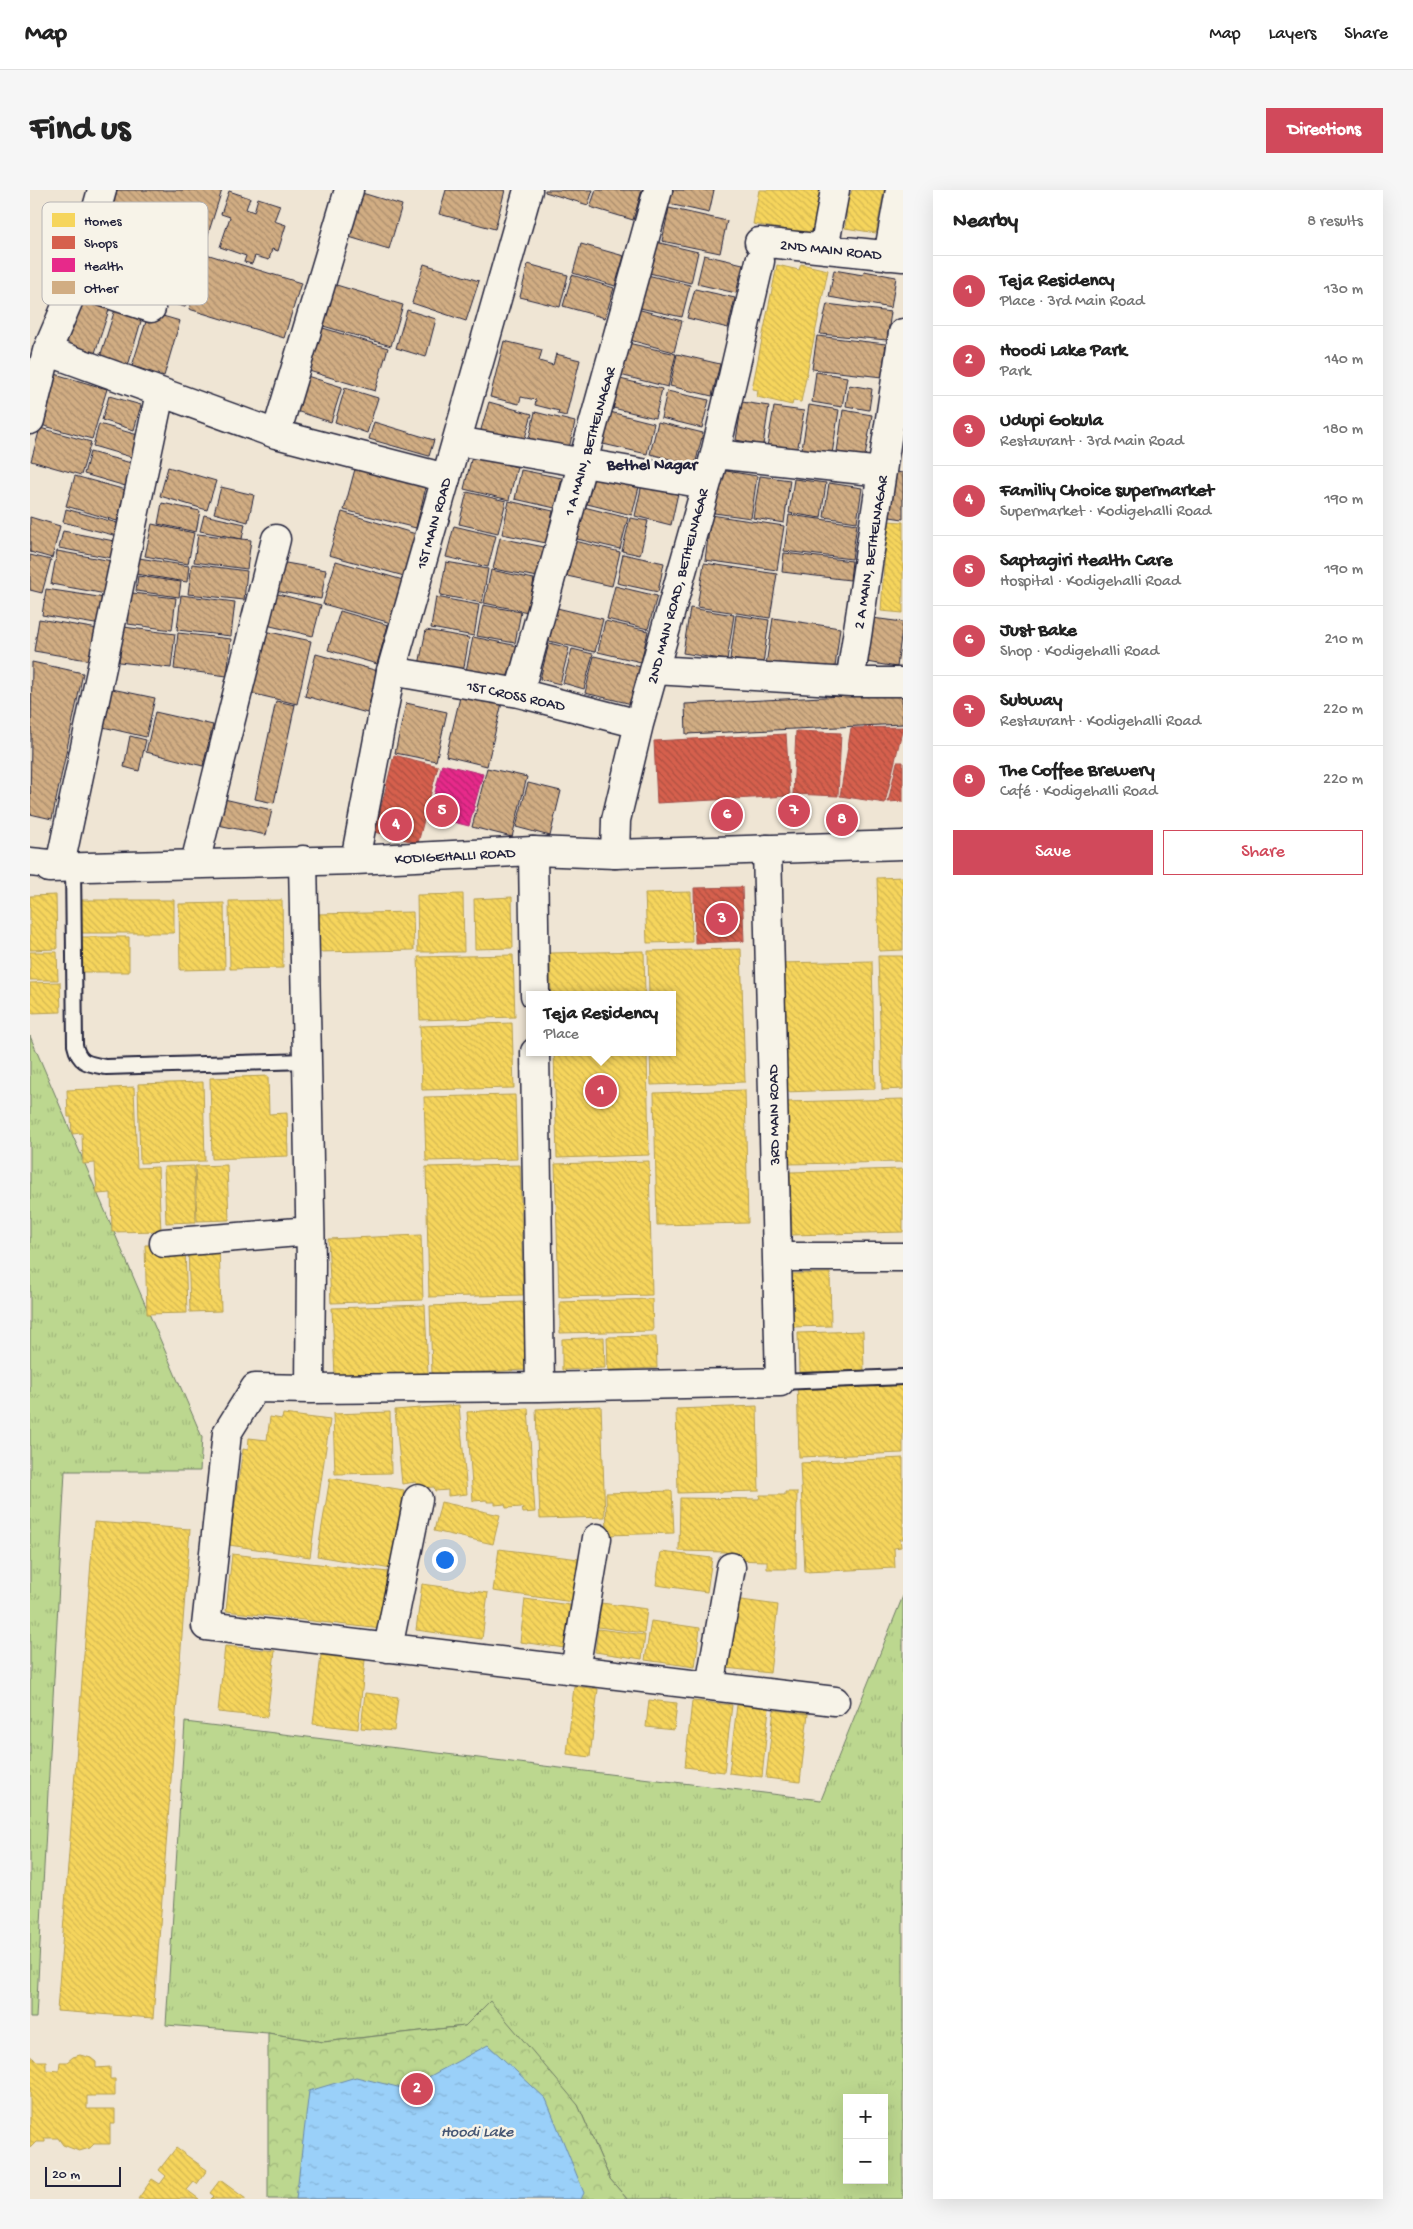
<!DOCTYPE html>
<html lang="en">
<head>
<meta charset="utf-8">
<style>
  :root { --surface:#fff; --page:#f6f6f6; --text:#222; --muted:#767676; --line:#e0e0e0; --accent:#d1495b }
  body { margin:0; font-family:"Gochi Hand",sans-serif; background:var(--page); color:var(--text) }
  .controls { position:absolute; right:15px; bottom:15px; display:grid; overflow:hidden; border-radius:0px; box-shadow:0 5px 20px #0002 }
  .controls button { width:45px; height:45px; display:grid; place-items:center; padding:0; border:0; border-bottom:1px solid var(--line); background:var(--surface); color:var(--text); font:25px sans-serif }
  .scale { position:absolute; left:15px; bottom:12px; width:76px; box-sizing:border-box; padding-left:5px; border:2px solid #22223b; border-top:0; font-size:14px; line-height:18px; white-space:nowrap; color:#22223b; -webkit-text-stroke:4px #f7f3e8; paint-order:stroke }
  .you { position:absolute; left:414px; top:1369px; width:18px; height:18px; margin:-12px; border:4px solid #fff; border-radius:50%; background:#1a73e8; box-shadow:0 0 0 8px #1a73e833 }
  .badge { display:grid; place-items:center; width:32px; height:32px; border-radius:50%; background:var(--accent); color:#fff; font-size:16px; font-weight:700 }
  .pin { position:absolute; translate:-50% -50%; border:2px solid #fff; box-shadow:0 1px 5px #0006 }
  .popup { position:absolute; left:496px; top:801px; width:150px; height:65px; box-sizing:border-box; display:grid; place-content:center; border-radius:0px; background:var(--surface); filter:drop-shadow(0 1px 4px #0005); font-size:16px; white-space:nowrap; color:var(--muted) }
  .popup b { font-size:19px; color:var(--text) }
  .popup::after { content:''; position:absolute; left:50%; top:100%; margin-left:-10px; border:10px solid transparent; border-top-color:var(--surface) }
  .list { margin:0; padding:0; list-style:none }
  h2 { display:flex; justify-content:space-between; align-items:center; height:65px; margin:0; padding:0 20px; font-size:21px }
  h2 small { font-size:16px; font-weight:400; color:var(--muted) }
  .list li { display:grid; grid-template-columns:32px 1fr auto; gap:15px; align-items:center; box-sizing:border-box; height:70px; padding:0 20px; border-top:1px solid var(--line) }
  .list b { display:block; font-size:19px; white-space:nowrap }
  .list p { margin:0; font-size:16px; white-space:nowrap; color:var(--muted) }
  .list em { font-size:16px; font-style:normal; color:var(--muted) }
  .actions { display:flex; gap:10px; padding:15px 20px }
  .actions a { flex:1; padding:11px 0; border:1px solid var(--accent); border-radius:0px; text-align:center; font-size:18px; color:var(--accent) }
  .actions .main { background:var(--accent); color:#fff }
  .map { position:relative; flex:none; width:873px; height:2009px; overflow:hidden; border-radius:0px }
  header { display:flex; align-items:center; gap:30px; box-sizing:border-box; height:70px; padding:0 25px; background:var(--surface); border-bottom:1px solid var(--line) }
  header strong { font-size:24px }
  nav { display:flex; gap:28px; margin-inline-start:auto; font-size:18px }
  .intro { display:flex; align-items:center; justify-content:space-between; box-sizing:border-box; height:120px; padding:0 30px }
  h1 { margin:0; font-size:35px }
  .button { padding:12px 22px; border-radius:0px; background:var(--accent); color:#fff; font-size:18px; font-weight:700 }
  main { display:flex; gap:30px; padding:0 30px }
  aside { flex:1; background:var(--surface); border-radius:0px; box-shadow:0 5px 20px #0002 }
  .map>svg:first-child { display:block }
</style>
</head>
<body>
<header>
<strong>Map</strong>
<nav><a>Map</a><a>Layers</a><a>Share</a></nav>
</header>
<div class="intro"><h1>Find us</h1><a class="button">Directions</a></div>
<main>
<div class="map">
<svg width="873" height="2009" viewBox="0 0 873 2009">
  <defs>
    <pattern id="grass-tufts" width="24" height="20" patternUnits="userSpaceOnUse" patternTransform="scale(1.25)"><rect width="24" height="20" fill="#bcd78f"/><path d="M3 7l-1-3M5 7V3M7 7l1-3M15 17l-1-3M17 17v-4M19 17l1-3" fill="none" stroke="#a1b87c"/></pattern>
    <pattern id="park-crowns" width="20" height="18" patternUnits="userSpaceOnUse" patternTransform="scale(1.25)"><rect width="20" height="18" fill="#bcd78f"/><path d="M2 6a3 3 0 1 1 6 0M12 15a3 3 0 1 1 6 0" fill="none" stroke="#a1b87c"/></pattern>
    <pattern id="water-ripples" width="26" height="14" patternUnits="userSpaceOnUse" patternTransform="scale(1.25)"><rect width="26" height="14" fill="#9ad0f9"/><path d="M2 4q2-2 4 0t4 0M15 11q2-2 4 0t4 0" fill="none" stroke="#84b2d6"/></pattern>
    <pattern id="homes-back-hatch" width="6" height="6" patternUnits="userSpaceOnUse" patternTransform="scale(1.25)"><rect width="6" height="6" fill="#f6d55c"/><path d="M-1 5l2 2M0 0l6 6M5-1l2 2" fill="none" stroke="#d3b751"/></pattern>
    <pattern id="shops-back-hatch" width="6" height="6" patternUnits="userSpaceOnUse" patternTransform="scale(1.25)"><rect width="6" height="6" fill="#d6604d"/><path d="M-1 5l2 2M0 0l6 6M5-1l2 2" fill="none" stroke="#ad4f41"/></pattern>
    <pattern id="health-back-hatch" width="6" height="6" patternUnits="userSpaceOnUse" patternTransform="scale(1.25)"><rect width="6" height="6" fill="#e7298a"/><path d="M-1 5l2 2M0 0l6 6M5-1l2 2" fill="none" stroke="#bb2372"/></pattern>
    <pattern id="building-back-hatch" width="6" height="6" patternUnits="userSpaceOnUse" patternTransform="scale(1.25)"><rect width="6" height="6" fill="#d1ad83"/><path d="M-1 5l2 2M0 0l6 6M5-1l2 2" fill="none" stroke="#a98c6c"/></pattern>
  </defs>
  <rect width="100%" height="100%" fill="#efe5d4"/>
  <filter id="ink" filterUnits="userSpaceOnUse"><feTurbulence type="fractalNoise" baseFrequency=".02" numOctaves="2"/><feDisplacementMap in="SourceGraphic" scale="10" xChannelSelector="R" yChannelSelector="G"/><feConvolveMatrix kernelMatrix="1 2 1 2 8 2 1 2 1" color-interpolation-filters="sRGB"/></filter>
  <g filter="url(#ink)">
    <path fill="url(#grass-tufts)" stroke="#6f7c65" fill-rule="evenodd" d="M0,846L172,1247L170,1281H35L6,1828H0Z
      M873,1406V2009H597L580,1989L548,1915L435,1836L293,1852L238,1843L136,1835L155,1532L791,1610ZM817,1908H854V1990H817Z"/>
    <path fill="url(#park-crowns)" stroke="#6f7c65" d="M460,1811L548,1915L580,1989L597,2009H238V1843L293,1852L435,1836Z"/>
    <path fill="url(#water-ripples)" stroke="#6a8aad" d="M458,1855L516,1909L554,2003L551,2009H266L279,1901L326,1887L376,1899Z"/>
    <path fill="url(#homes-back-hatch)" stroke="#b69f52" d="M729,0H792L784,45L723,34Z
      M822,0H854L846,43L815,38L817,23L809,21L813,2L821,4Z
      M771,74L798,80L771,212L763,211L762,215L727,207L728,200L722,199L747,75L769,80Z
      M857,331L873,332V423L851,421Z
      M873,687V760L849,761L847,688Z
      M661,702L662,752L617,753L615,703Z
      M433,704L434,762H388L387,705Z
      M26,705L27,759L0,760V706Z
      M482,707L483,758L445,759L444,709Z
      M47,710H144V743H47Z
      M252,710L253,778L200,779L199,711Z
      M194,713L195,779L150,780L149,714Z
      M383,722L384,760L288,762L287,724Z
      M48,747H99V782H49Z
      M711,759L715,892L621,895L620,862H642V805H619L618,761Z
      M614,761L615,805H521L520,763Z
      M0,762H27L28,790H0Z
      M483,765L485,827L390,830L388,767Z
      M848,766H873V899L852,900Z
      M842,771L845,899L753,902L750,773Z
      M30,792L31,822L0,823V793Z
      M482,833L484,898L392,900L390,836Z
      M524,862H617L619,965L527,968Z
      M238,886L239,924L257,923L258,966L182,969L180,888Z
      M173,892L175,971L110,973L108,894Z
      M104,897L107,978L128,977L131,1041L82,1042L81,1003L67,1004L65,973L53,974L52,943L42,944L41,927H38L37,900Z
      M715,900L718,1033L627,1035L624,903Z
      M485,905L487,969L396,971L394,907Z
      M873,909V972L757,974L755,912Z
      M619,971L622,1105L529,1107L525,974Z
      M197,975L199,1030L167,1031L165,976Z
      M490,975L493,1105L399,1107L396,977Z
      M164,976L166,1032L136,1033L134,977Z
      M873,979V1042L762,1045L760,982Z
      M391,1045L393,1110L301,1113L298,1049Z
      M189,1053L191,1121L160,1122L158,1054Z
      M155,1054L157,1123L117,1124L115,1055Z
      M800,1083L801,1136L761,1137L760,1084Z
      M622,1109L623,1141L530,1143V1112Z
      M493,1112L496,1180L402,1184L400,1116Z
      M395,1115L398,1183L305,1186L302,1118Z
      M833,1141L834,1181L769,1182L768,1143Z
      M626,1146L627,1178L578,1180L577,1147Z
      M574,1147L575,1178L532,1180V1149Z
      M873,1184V1263L769,1267L767,1188Z
      M429,1215L437,1304L418,1306V1300L405,1301L404,1297L386,1298V1292L372,1294L365,1220Z
      M571,1216L575,1327L510,1329L506,1219Z
      M727,1216L729,1301L648,1303L646,1219Z
      M498,1218L505,1322L493,1323L492,1317L476,1318L475,1314L465,1315V1312H457V1310L443,1311L437,1222Z
      M360,1222L361,1283L305,1284L303,1224Z
      M253,1224L300,1230L280,1367L199,1355L213,1259L218,1260L219,1248L237,1250L240,1227L252,1229Z
      M873,1268V1349H870L871,1357L864,1358L865,1378L775,1382L770,1273Z
      M300,1288L374,1300L361,1379L287,1366Z
      M642,1301L644,1343L577,1345L576,1303Z
      M755,1302H767L766,1379H737V1371L695,1370L696,1362L649,1361L650,1308L729,1309L730,1305H755Z
      M411,1312L470,1325L463,1354L404,1341Z
      M64,1332L160,1339L123,1828L27,1821Z
      M469,1359L549,1369L543,1412L463,1401Z
      M631,1362L682,1368L677,1402L626,1395Z
      M202,1364L358,1382L351,1439L196,1421Z
      M392,1394L458,1403L452,1449L386,1440Z
      M495,1409L540,1415L535,1458L490,1452Z
      M704,1409L748,1415L740,1483L696,1478Z
      M571,1413L617,1419L614,1443L568,1437Z
      M621,1431L670,1438L665,1477L615,1470Z
      M568,1439L615,1445L612,1469L565,1462Z
      M195,1456L245,1461L237,1527L188,1522Z
      M291,1465L335,1470L328,1539L283,1534Z
      M544,1496L568,1499L560,1567L537,1564Z
      M335,1503L368,1507L364,1541L331,1538Z
      M619,1510L647,1513L644,1540L616,1537Z
      M662,1511L702,1515L694,1582L655,1577Z
      M707,1515L739,1518L732,1587L699,1583Z
      M744,1520L778,1524L770,1592L736,1588Z
      M50,1865L61,1868L66,1872V1878L80,1877V1889H85V1906H57V1919H85V1934H80V1954H64L60,1958L49,1961L33,1955L28,1948H15V1952H6L0,1958V1866L7,1871H16V1880L29,1881L30,1872H37L43,1867Z
      M146,1958L177,1980L167,1994L164,1992L157,2000L169,2009H108L122,1989L130,1994L136,1986L129,1980Z
      M190,1990L216,2009H181L184,2006L180,2003Z"/>
    <path fill="url(#shops-back-hatch)" stroke="#a04d48" d="M873,537L855,613L810,606L821,538Z
      M766,541L811,543L808,606L763,604Z
      M756,544L760,606L627,613L624,551Z
      M364,565L408,576L388,653L345,642Z
      M867,572H873V611L858,612Z
      M712,697L714,751L665,753L664,698Z"/>
    <path fill="url(#health-back-hatch)" stroke="#ac2772" d="M412,574L453,584L439,636L399,626Z"/>
    <path fill="url(#building-back-hatch)" stroke="#22223b" d="M87,0H192L174,57L79,26Z
      M416,0H475L465,39L409,24Z
      M515,0H563L558,15L515,2Z
      M566,0H612L603,30L560,17Z
      M642,0H684L679,23L639,14Z
      M199,1L220,8L216,19L224,22L228,8L250,15L244,31L256,35L248,61L242,59L239,70L225,66L222,74L214,72L216,66L190,57L200,27L191,24Z
      M332,3L372,15L359,59L319,47Z
      M639,18L697,31L690,63L632,51Z
      M72,28L106,38L90,92L56,82Z
      M109,43L138,52L124,99L94,89Z
      M142,51L173,60L155,117L124,108Z
      M626,52L668,62L661,93L619,83Z
      M551,54L594,66L585,96L543,83Z
      M176,64L271,93L254,148L159,119Z
      M674,65L713,74L706,103L667,94Z
      M394,74L449,91L436,131L382,113Z
      M498,74L538,85L530,117L490,107Z
      M804,80L833,85L834,81L866,87L861,118L799,107Z
      M542,85L584,98L575,128L533,116Z
      M617,85L660,95L652,127L610,118Z
      M303,94L373,115L361,156L290,135Z
      M665,99L705,108L698,138L657,128Z
      M52,102L82,111L64,166L35,157Z
      M87,113L114,121L98,176L70,167Z
      M797,114L861,122L857,150L790,144Z
      M607,119L652,131L644,162L600,150Z
      M377,120L406,129L396,167L366,158Z
      M119,122L150,131L134,186L102,176Z
      M293,138L358,158L345,201L279,181Z
      M787,146L856,154L852,187L782,179Z
      M474,151L512,160L509,171L523,175L526,164L550,170L536,226L528,224L529,221L505,215L506,210L491,207L489,214L460,207Z
      M598,153L646,164L638,197L590,185Z
      M647,164L690,174L682,206L640,196Z
      M786,182L817,187L812,217L782,212Z
      M25,184L77,199L62,249L11,235Z
      M277,186L312,197L301,232L266,221Z
      M590,189L632,199L625,228L583,218Z
      M819,195L842,199L839,220L816,216Z
      M315,198L348,208L337,243L305,232Z
      M637,201L679,210L672,238L631,228Z
      M79,206L111,215L104,240L72,230Z
      M459,212L502,224L493,255L450,243Z
      M712,212L739,216L733,255L706,250Z
      M779,215L809,220L802,264L772,259Z
      M744,217L774,221L767,262L737,257Z
      M813,220L842,225L835,267L807,262Z
      M505,222L545,232L538,263L498,253Z
      M580,222L624,233L617,264L573,254Z
      M344,232L404,250L399,266L339,249Z
      M628,232L673,243L665,275L620,264Z
      M69,234L108,245L101,267L63,256Z
      M10,238L61,252L51,285L1,271Z
      M60,262L105,274L99,297L54,284Z
      M442,266L487,277L479,310L434,299Z
      M138,277L186,291L177,320L130,306Z
      M325,279L396,297L386,338L314,320Z
      M491,280L532,288L525,318L485,309Z
      M690,280L727,286L721,328L684,323Z
      M866,282L873,283V329L860,327Z
      M565,283L610,293L602,325L557,314Z
      M45,286L96,300L87,331L36,316Z
      M730,286L760,290L754,333L723,328Z
      M764,289L796,293L791,328L759,323Z
      M799,293L832,298L827,332L794,327Z
      M612,294L648,303L641,335L605,326Z
      M191,297L224,305L218,332L184,323Z
      M437,302L476,311L468,343L429,334Z
      M479,311L523,321L516,353L472,344Z
      M132,313L170,321L166,342L128,334Z
      M554,317L598,328L590,359L547,349Z
      M36,319L91,334L87,346L33,332Z
      M312,322L386,344L374,386L299,365Z
      M174,325L215,334L212,349L170,341Z
      M681,325L754,336L747,380L675,370Z
      M759,325L827,334L822,369L754,361Z
      M0,327L30,336L22,368L0,362Z
      M600,328L618,331L610,365L592,361Z
      M122,334L164,343L158,374L115,366Z
      M424,336L466,346L458,377L416,367Z
      M33,341L84,351L81,368L29,358Z
      M168,344L221,350L217,379L164,372Z
      M470,348L514,357L508,387L463,379Z
      M545,351L590,362L582,396L537,386Z
      M27,361L82,371L76,404L21,394Z
      M754,363L822,371L820,390L752,382Z
      M593,364L634,373L628,402L587,393Z
      M0,365L21,370L12,403L0,400Z
      M109,368L159,376L157,392L106,384Z
      M306,371L373,390L361,433L293,414Z
      M250,372L296,380L291,409L245,401Z
      M416,372L458,379L452,413L410,405Z
      M674,373L747,384L740,428L667,417Z
      M162,374L217,381L214,410L158,404Z
      M461,380L504,389L498,422L454,413Z
      M108,386L151,392L149,407L106,401Z
      M585,396L627,406L618,439L577,429Z
      M16,399L75,408L71,435L12,425Z
      M240,402L291,415L283,446L232,434Z
      M102,403L146,408L142,440L98,434Z
      M151,405L205,412L201,446L147,440Z
      M406,407L449,415L444,446L401,438Z
      M453,415L491,422L485,453L447,446Z
      M527,418L573,429L565,462L519,451Z
      M660,418L704,425L697,470L653,463Z
      M310,421L358,435L347,474L298,460Z
      M706,425L739,430L733,474L700,469Z
      M743,428L810,438L804,485L736,475Z
      M842,428L873,432L867,477L836,472Z
      M9,429L68,439L63,471L4,461Z
      M575,431L618,441L611,472L568,462Z
      M94,437L145,444L141,478L89,472Z
      M396,440L439,448L433,483L389,475Z
      M235,441L281,451L267,514L220,503Z
      M148,443L201,449L197,486L144,479Z
      M443,447L488,456L477,488L436,481Z
      M519,453L539,458L530,494L510,489Z
      M542,459L563,464L554,499L533,493Z
      M286,464L348,481L337,523L275,506Z
      M564,466L611,477L602,514L555,503Z
      M2,472L53,483L22,629L0,624Z
      M82,499L125,508L116,547L73,537Z
      M431,503L472,513L457,576L416,566Z
      M872,503L873,534L656,544L655,514Z
      M246,511L265,515L244,613L225,609Z
      M376,513L417,522L406,571L365,563Z
      M125,522L183,535L173,576L116,562Z
      M100,546L116,550L109,581L94,577Z
      M457,578L497,587L482,647L442,637Z
      M498,593L531,601L520,646L486,637Z
      M194,609L242,620L236,645L188,635Z"/>
    <g fill="none" stroke-linecap="round" stroke-linejoin="round">
      <g stroke="#22223b" stroke-width="18">
        <path id="service" d="M43,676L45,855C49,874 59,874 76,877L277,871
          M750,1192L873,1187"/>
      </g>
      <g stroke="#22223b" stroke-width="31">
        <path id="minor" d="M729,52L873,67
          M794,59L805,0
          M858,66L870,0
          M46,93L121,118
          M17,161L46,93L72,0
          M0,230L17,161L246,244L416,288
          M246,244L319,0
          M427,251L675,294
          M685,264L852,282
          M625,480L820,492H873
          M361,481L489,503L609,534
          M820,492L873,143
          M489,503L628,0
          M503,661L505,805
          M585,664L586,630L609,534L685,264L730,71
          M273,670L281,1072L280,1199L510,1197
          M165,673L246,349
          M30,675L130,203
          M505,862L510,1197L750,1192L737,659
          M134,1053L280,1041
          M747,1067H873
          M280,1199L225,1198L197,1243L176,1436L805,1511
          M358,1458L388,1309
          M545,1480L567,1348
          M680,1496L701,1377"/>
      </g>
      <g stroke="#22223b" stroke-width="31">
        <path id="tertiary" d="M325,670L361,481L498,0
          M0,672L30,675L19,678L325,670L503,661L585,664L873,655"/>
      </g>
      <use href="#service" stroke="#f7f3e8" stroke-width="14"/>
      <use href="#minor" stroke="#f7f3e8" stroke-width="28"/>
      <use href="#tertiary" stroke="#f7f3e8" stroke-width="28"/>
    </g>
  </g>
  <g text-anchor="middle" stroke-width="5" stroke-linejoin="round" paint-order="stroke">
    <g font-size="15" fill="#22223b" stroke="#f7f3e8">
      <text transform="translate(801 59) rotate(6)" y="5">2ND MAIN ROAD</text>
      <text transform="translate(559 251) rotate(-74)" y="5">1 A MAIN, BETHELNAGAR</text>
      <text transform="translate(403 333) rotate(-74)" y="5">1ST MAIN ROAD</text>
      <text transform="translate(840 362) rotate(-81)" y="5">2 A MAIN, BETHELNAGAR</text>
      <text transform="translate(647 396) rotate(-75)" y="5">2ND MAIN ROAD, BETHELNAGAR</text>
      <text transform="translate(486 505) rotate(12)" y="5">1ST CROSS ROAD</text>
      <text transform="translate(425 665) rotate(-3)" y="5">KODIGEHALLI ROAD</text>
      <text transform="translate(743 925) rotate(-91)" y="5">3RD MAIN ROAD</text>
    </g>
    <g font-size="16" font-weight="bold" fill="#22223b" stroke="#f7f3e8">
      <text x="622" y="279">Bethel Nagar</text>
    </g>
    <g font-size="16" font-style="italic" fill="#465674" stroke="#f7f3e8">
      <text x="447" y="1946">Hoodi Lake</text>
    </g>
  </g>
  <rect x="12" y="12" width="166" height="103" rx="8" fill="#f7f3e8" stroke="#b7b4b4" stroke-width="1"/>
  <rect x="22" y="23" width="23" height="14" fill="#f6d55c"/>
  <rect x="22" y="46" width="23" height="13" fill="#d6604d"/>
  <rect x="22" y="68" width="23" height="14" fill="#e7298a"/>
  <rect x="22" y="91" width="23" height="13" fill="#d1ad83"/>
  <g font-size="14" fill="#22223b">
    <text x="54" y="35">Homes</text>
    <text x="54" y="57">Shops</text>
    <text x="54" y="80">Health</text>
    <text x="54" y="102">Other</text>
  </g>
</svg>
<div class="controls">
<button>+</button>
<button>−</button>
</div>
<div class="scale">20 m</div>
<div class="you"></div>
<div class="pin badge" style="left:571px;top:901px">1</div>
<div class="popup"><b>Teja Residency</b>Place</div>
<div class="pin badge" style="left:387px;top:1899px">2</div>
<div class="pin badge" style="left:692px;top:729px">3</div>
<div class="pin badge" style="left:366px;top:635px">4</div>
<div class="pin badge" style="left:412px;top:621px">5</div>
<div class="pin badge" style="left:697px;top:625px">6</div>
<div class="pin badge" style="left:764px;top:621px">7</div>
<div class="pin badge" style="left:812px;top:630px">8</div>
</div>
<aside>
<h2>Nearby<small>8 results</small></h2>
<ul class="list">
<li><span class="badge">1</span><div><b>Teja Residency</b><p>Place · 3rd Main Road</p></div><em>130 m</em></li>
<li><span class="badge">2</span><div><b>Hoodi Lake Park</b><p>Park</p></div><em>140 m</em></li>
<li><span class="badge">3</span><div><b>Udupi Gokula</b><p>Restaurant · 3rd Main Road</p></div><em>180 m</em></li>
<li><span class="badge">4</span><div><b>Familiy Choice supermarket</b><p>Supermarket · Kodigehalli Road</p></div><em>190 m</em></li>
<li><span class="badge">5</span><div><b>Saptagiri Health Care</b><p>Hospital · Kodigehalli Road</p></div><em>190 m</em></li>
<li><span class="badge">6</span><div><b>Just Bake</b><p>Shop · Kodigehalli Road</p></div><em>210 m</em></li>
<li><span class="badge">7</span><div><b>Subway</b><p>Restaurant · Kodigehalli Road</p></div><em>220 m</em></li>
<li><span class="badge">8</span><div><b>The Coffee Brewery</b><p>Café · Kodigehalli Road</p></div><em>220 m</em></li>
</ul>
<div class="actions"><a class="main">Save</a><a>Share</a></div>
</aside>
</main>
</body>
</html>
